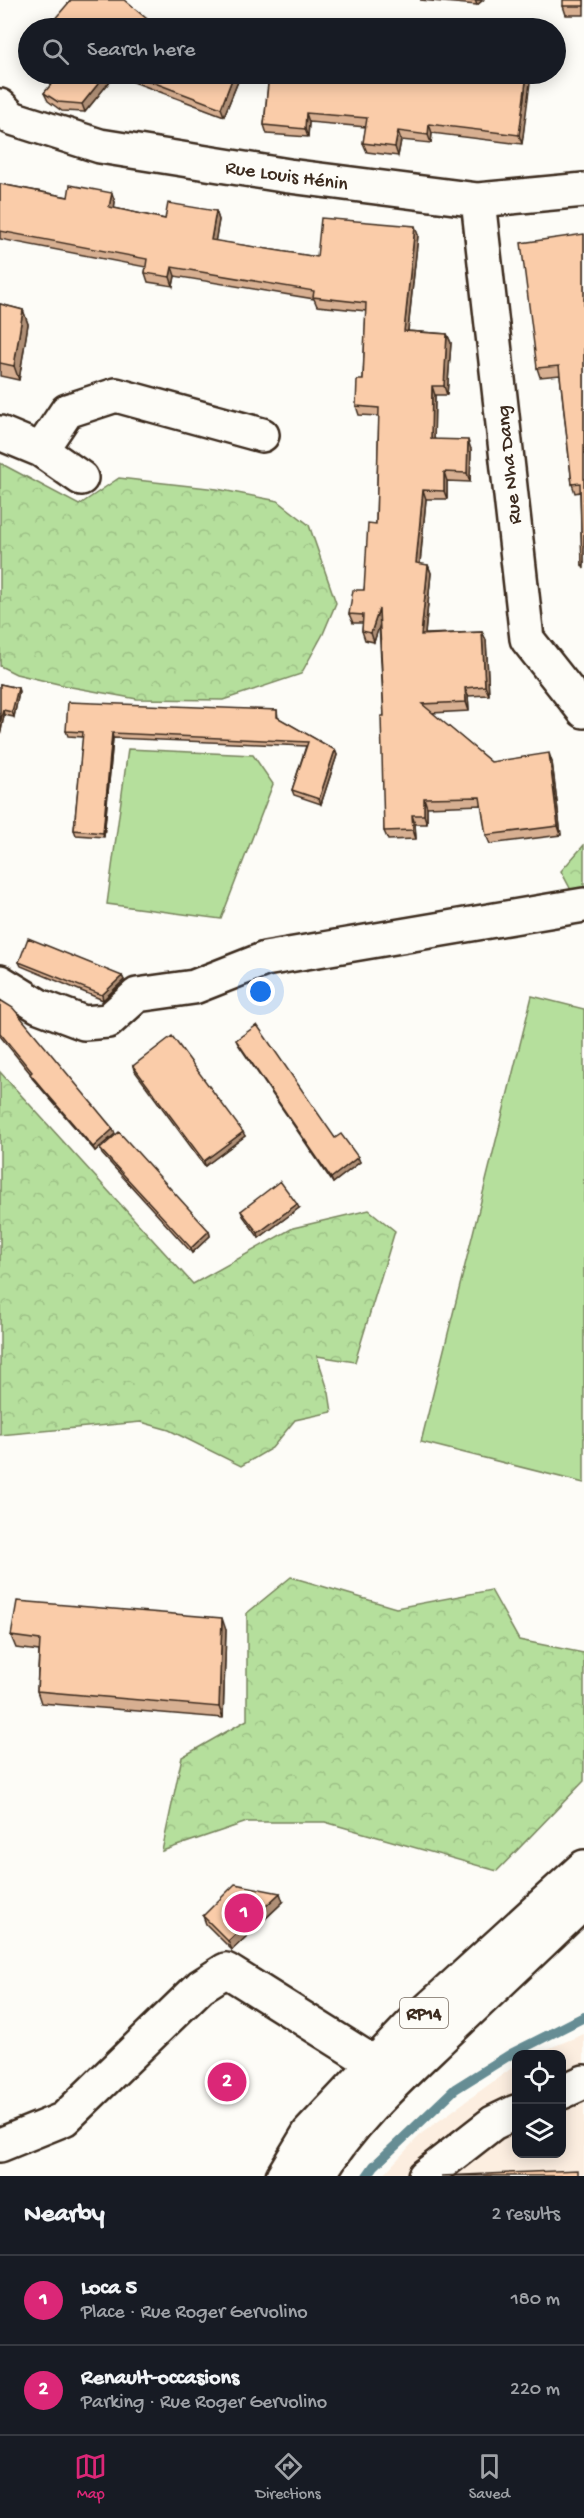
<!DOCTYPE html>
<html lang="en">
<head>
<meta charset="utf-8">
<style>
  :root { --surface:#171b24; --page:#20242c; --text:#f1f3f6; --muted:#9ea1a6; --line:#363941; --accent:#db2777 }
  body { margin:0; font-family:"Gochi Hand",sans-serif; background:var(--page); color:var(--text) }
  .controls { position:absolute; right:18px; bottom:18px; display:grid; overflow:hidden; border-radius:12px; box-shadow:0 3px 15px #0003 }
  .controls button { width:54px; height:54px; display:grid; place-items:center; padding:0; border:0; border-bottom:2px solid var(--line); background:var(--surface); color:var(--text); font:30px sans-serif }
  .you { position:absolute; left:261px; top:992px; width:21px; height:21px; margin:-15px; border:4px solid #fff; border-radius:50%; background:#1a73e8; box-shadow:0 0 0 9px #1a73e833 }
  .badge { display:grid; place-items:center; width:39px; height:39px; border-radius:50%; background:var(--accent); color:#fff; font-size:20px; font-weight:700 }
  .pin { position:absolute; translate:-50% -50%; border:3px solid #fff; box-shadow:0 2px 6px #0006 }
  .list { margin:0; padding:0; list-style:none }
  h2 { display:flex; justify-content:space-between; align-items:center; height:78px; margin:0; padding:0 24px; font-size:26px }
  h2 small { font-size:20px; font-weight:400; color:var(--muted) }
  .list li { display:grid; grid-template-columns:39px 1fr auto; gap:18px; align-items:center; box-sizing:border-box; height:90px; padding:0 24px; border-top:2px solid var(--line) }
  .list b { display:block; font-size:22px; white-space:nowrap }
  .list p { margin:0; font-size:20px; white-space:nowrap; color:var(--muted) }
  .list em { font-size:20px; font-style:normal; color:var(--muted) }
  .icon { flex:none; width:33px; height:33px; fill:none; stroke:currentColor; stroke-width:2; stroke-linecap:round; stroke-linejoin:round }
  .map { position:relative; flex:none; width:584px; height:2176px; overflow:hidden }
  .search { position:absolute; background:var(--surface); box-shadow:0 3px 15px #0003; left:18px; right:18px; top:18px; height:66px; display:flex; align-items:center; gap:15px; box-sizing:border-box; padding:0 21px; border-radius:33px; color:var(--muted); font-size:22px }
  .sheet { height:258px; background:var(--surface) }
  nav { display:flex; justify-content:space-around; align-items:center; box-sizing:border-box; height:84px; border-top:2px solid var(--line); background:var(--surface); font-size:16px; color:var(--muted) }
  nav a { display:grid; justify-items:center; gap:3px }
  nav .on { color:var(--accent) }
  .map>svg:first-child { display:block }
</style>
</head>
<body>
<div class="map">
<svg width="584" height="2176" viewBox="0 0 584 2176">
  <defs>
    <pattern id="forest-crowns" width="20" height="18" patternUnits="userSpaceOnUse" patternTransform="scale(1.5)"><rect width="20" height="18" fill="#b5df9c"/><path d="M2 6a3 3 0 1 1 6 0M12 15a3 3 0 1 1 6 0" fill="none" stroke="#9dc086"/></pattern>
  </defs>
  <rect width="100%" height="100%" fill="#fdfcf7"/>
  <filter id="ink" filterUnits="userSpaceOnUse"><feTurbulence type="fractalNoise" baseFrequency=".0167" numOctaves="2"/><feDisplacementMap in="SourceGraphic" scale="12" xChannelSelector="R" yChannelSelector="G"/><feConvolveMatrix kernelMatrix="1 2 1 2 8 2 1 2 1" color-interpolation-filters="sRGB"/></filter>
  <g filter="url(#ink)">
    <path fill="#fceee0" d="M584,2034V2176H382L422,2133L516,2065V2154H562V2054H535Z"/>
    <path fill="url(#forest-crowns)" stroke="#78845d" stroke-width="1.5" d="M0,463L79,505L119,478L217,489L278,501L309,525L336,603L323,634L301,674L223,700L137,699L71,687L16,674L0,666Z
      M584,845V888L571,890L561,871Z
      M0,1072L193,1284L293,1228L369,1210L395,1231L355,1362L317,1356L329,1393L332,1412L295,1420L272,1448L241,1466L169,1430L141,1422L0,1435Z
      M291,1577L396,1608L491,1590L519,1640L584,1653V1781L497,1871L325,1822H247L162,1851L182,1757L247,1720V1613Z"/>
    <path fill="#b5df9c" stroke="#78845d" stroke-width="1.5" d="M128,749L253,755L273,784L221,919L107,904Z
      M532,996L584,1009V1483L421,1442Z"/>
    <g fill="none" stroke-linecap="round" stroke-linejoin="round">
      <path stroke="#668d94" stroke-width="10" d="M367,2176L374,2166L455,2089L511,2054L584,2017"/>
      <g stroke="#3b2a1e" stroke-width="38">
        <path id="minor" d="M0,106L12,118L100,146L289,176L478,200L584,190
          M478,200L527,639L584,711
          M0,433L41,450L67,411L116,395L262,435
          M41,450L81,478
          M0,982L39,1006L84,1023L108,1021L137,995L194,987L265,959L584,905
          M562,2092L584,2082
          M0,2145L64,2119L201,1986L226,1970L374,2063
          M425,2176L493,2123L516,2112"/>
      </g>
      <g stroke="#3b2a1e" stroke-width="38">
        <path id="major" d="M283,2176L309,2133L410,2026L584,1867
          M318,2176C351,2121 399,2078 445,2034C491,1990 538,1946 584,1902"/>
      </g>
      <use href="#minor" stroke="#fdfcf7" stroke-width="33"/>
      <use href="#major" stroke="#fdfcf7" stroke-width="33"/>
    </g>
    <path fill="#d7af91" stroke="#3b2a1e" stroke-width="1.5" d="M420,0H483L477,5Z
      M584,0V15H566L563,6Z
      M60,74H241L224,116L115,75L85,112L62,111L48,101L44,93Z
      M269,74H530L522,144L432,133L431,143L401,140L398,156L367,152L363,143L366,127L309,122L308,137L267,134L264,125Z
      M0,184L68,197L115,202L114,208L165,219L216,211L219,220L215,241L317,257L418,235L408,331L447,334L451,343L447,395H435L434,439L471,449L470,482L447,481V499H426L420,564L428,565L431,573L425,634L482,632L486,640L489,695L468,696L469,711L432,713L491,762H552L561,835L490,844L486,835L482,805L427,807V824H415L416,839L388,840L384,831V716L379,625L374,642L365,640L362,631L363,623H353L349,614L364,590L376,524L379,416L359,415L356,406L363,380L366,311L317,306L314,299L175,276L173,286L148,282L145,273L146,267L0,239Z
      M584,234V569L582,565L580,492L575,493L572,484L560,375L540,377L537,368Z
      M0,304L23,310L28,324L19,380L0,376Z
      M0,684L18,688L19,692L14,717L4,715L0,736Z
      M277,710L278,718L335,750L337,755L321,804L294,795L292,790L306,746L113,738L104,837L76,835L74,830L83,737L68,736L66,731Z
      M19,962L122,976L124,980L103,1000L21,966Z
      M0,1000L113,1129L115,1134L95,1151L32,1078L30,1073L0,1036Z
      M236,1040L335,1138L360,1162L333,1183L238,1044Z
      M133,1066L245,1136L205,1166L134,1070Z
      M100,1149L209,1231L210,1236L192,1253L102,1154Z
      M299,1208L259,1238L243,1216L241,1211Z
      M226,1630L223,1718L41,1703L37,1691L39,1651L16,1648L11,1636Z
      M283,1902L232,1950L206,1924L203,1916Z"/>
    <path fill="#af8f76" stroke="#3b2a1e" stroke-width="1.5" d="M475,0H483L477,5Z
      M106,74H115V75L85,112L82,104Z
      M234,74H241L224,116L221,108Z
      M527,74H530L531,75L522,144L519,135Z
      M306,113L309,122L308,137L305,129Z
      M429,124L432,133L431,143L428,135Z
      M398,131L401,140L398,156L395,147Z
      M112,193L115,202L113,216L109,207Z
      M216,211L219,220L214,249L211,240Z
      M415,226L418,235L407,339L404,331Z
      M172,267L175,276L173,286L170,277Z
      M23,310L28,324L19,380L14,366Z
      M447,334L451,343L447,395L444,386Z
      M432,386L435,395L434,448L431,439Z
      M468,440L471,449L470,482L467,473Z
      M444,472L447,481V499L444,491Z
      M423,490L426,499L419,572L416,563Z
      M428,565L431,573L424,643L421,635Z
      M379,609L382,618L374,642L371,633Z
      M482,632L486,640L489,695L485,686Z
      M18,688L19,692L14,717L12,712Z
      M465,688L468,696L469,711L466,702Z
      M3,710L4,715L0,736V723Z
      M112,733L113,738L104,837L103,833Z
      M335,750L337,755L321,804L319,799Z
      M549,753L552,762L561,835L558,826Z
      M424,798L427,807V824L424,815Z
      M412,815L415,824L416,839L413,830Z
      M122,976L124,980L103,1000L102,995Z
      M113,1129L115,1134L95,1151L93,1147Z
      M243,1132L245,1136L205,1166L204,1161Z
      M358,1157L360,1162L333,1183L331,1178Z
      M297,1204L299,1208L259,1238L258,1233Z
      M209,1231L210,1236L192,1253L191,1248Z
      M222,1618L226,1630L223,1718L219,1707Z
      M280,1893L283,1902L232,1950L228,1941Z"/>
    <path fill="#facca9" stroke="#3b2a1e" stroke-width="1.5" d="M71,0H124L158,28H47Z
      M563,0H584V6H563Z
      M60,74H106L82,104L58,102L44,93Z
      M131,74H234L221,108Z
      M269,74H527L519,135L429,124L428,135L398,131L395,147L363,143L367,118L306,113L305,129L264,125Z
      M0,184L68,197L70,185L112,193L109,207L165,219L168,203L216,211L211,240L317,257L321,218L415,226L404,331L447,334L444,386H432L431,439L468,440L467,473L444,472V491L423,490L416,563L428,565L421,635L482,632L485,686L465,688L466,702L422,704L491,762L549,753L558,826L486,835L480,797L424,798V815H412L413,830L384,831L381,716H384L379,609L371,633L362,631L363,615L349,614L353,590H364L368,523L376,524L379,408L356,406L357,380H363L366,303L313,297L314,291L172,267L170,277L145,273L147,259L0,231Z
      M584,234V565H582L580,483L572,484L559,366L537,368L521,243Z
      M0,304L23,310L14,366L0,363Z
      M0,684L18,688L12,712L3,710L0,723Z
      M68,702L277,710V717L335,750L319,799L292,790L308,742L112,733L103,833L74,830L83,732L66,731Z
      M28,938L122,976L102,995L19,962Z
      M0,1000L13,1008L113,1129L93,1147L30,1074L32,1072L0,1033Z
      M257,1025L335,1138L341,1134L358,1157L331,1178L236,1040Z
      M172,1036L243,1132L204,1161L133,1066Z
      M119,1132L209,1231L191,1248L100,1149Z
      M280,1181L297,1204L258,1233L241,1211Z
      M17,1601L222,1618L219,1707L37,1691L40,1640L11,1636Z
      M235,1884L280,1893L228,1941L203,1916Z
      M578,2170V2176H441Z"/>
  </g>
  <g text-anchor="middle" stroke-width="4.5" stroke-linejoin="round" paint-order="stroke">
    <rect fill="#fdfcf7" stroke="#75695f" stroke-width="1.5" x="400" y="1998" width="48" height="30" rx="4.5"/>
    <g font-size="18" font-weight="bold" fill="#3b2a1e">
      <text x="424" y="2019">RP14</text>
    </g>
    <g font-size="20" fill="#3b2a1e" stroke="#fdfcf7">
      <text transform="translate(287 174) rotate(8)" y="7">Rue Louis Hénin</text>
      <text transform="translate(507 465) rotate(-96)" y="7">Rue Nha Dang</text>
    </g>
  </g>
</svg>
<div class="controls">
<button><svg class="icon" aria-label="locate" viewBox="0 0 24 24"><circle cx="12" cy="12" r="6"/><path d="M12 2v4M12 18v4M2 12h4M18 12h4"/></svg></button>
<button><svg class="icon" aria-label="layers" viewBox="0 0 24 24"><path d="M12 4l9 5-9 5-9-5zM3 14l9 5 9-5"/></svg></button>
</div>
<div class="you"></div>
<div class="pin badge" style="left:244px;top:1913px">1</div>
<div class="pin badge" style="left:227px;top:2082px">2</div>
<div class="search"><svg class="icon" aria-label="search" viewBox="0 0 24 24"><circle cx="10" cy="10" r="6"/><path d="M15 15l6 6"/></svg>Search here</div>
</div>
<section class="sheet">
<h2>Nearby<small>2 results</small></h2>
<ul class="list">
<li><span class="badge">1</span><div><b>Loca 5</b><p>Place · Rue Roger Gervolino</p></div><em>180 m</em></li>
<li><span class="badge">2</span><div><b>Renault-occasions</b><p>Parking · Rue Roger Gervolino</p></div><em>220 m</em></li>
</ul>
</section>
<nav>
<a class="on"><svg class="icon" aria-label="map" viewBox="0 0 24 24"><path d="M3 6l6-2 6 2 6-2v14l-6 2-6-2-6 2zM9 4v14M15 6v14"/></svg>Map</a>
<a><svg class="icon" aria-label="directions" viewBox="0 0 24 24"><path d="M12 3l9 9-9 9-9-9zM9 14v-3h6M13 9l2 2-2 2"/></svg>Directions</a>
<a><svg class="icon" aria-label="saved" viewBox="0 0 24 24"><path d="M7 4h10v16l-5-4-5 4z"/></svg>Saved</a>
</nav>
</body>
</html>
